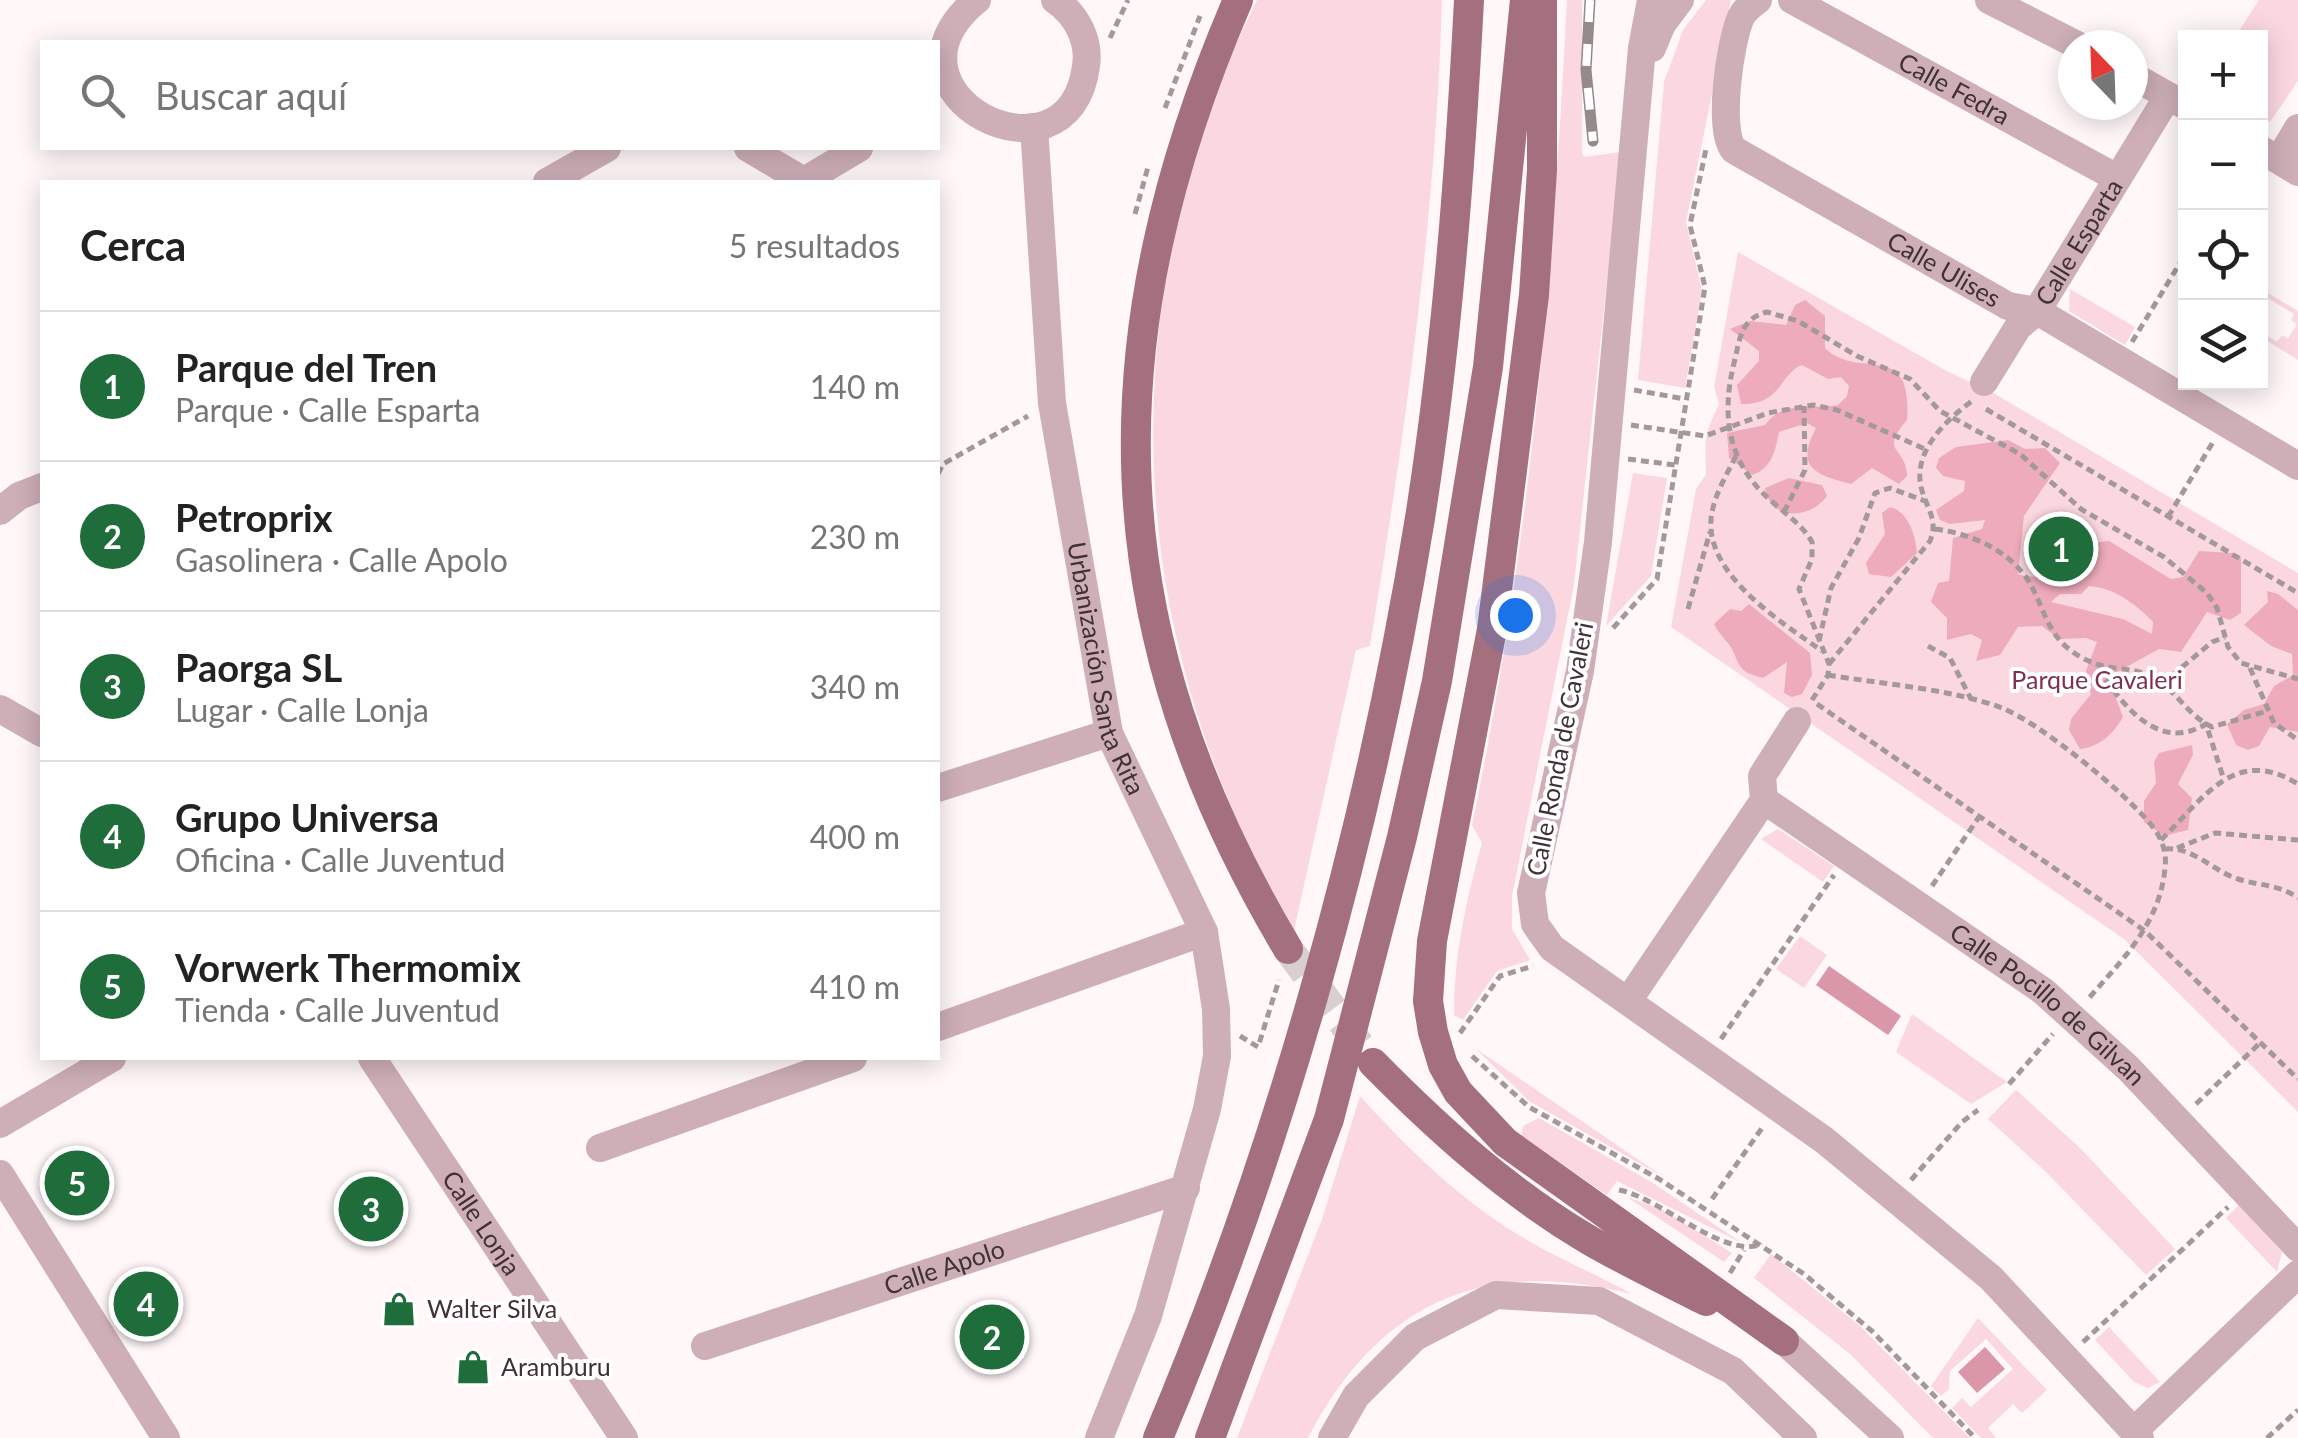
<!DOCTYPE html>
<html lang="es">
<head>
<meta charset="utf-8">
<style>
  :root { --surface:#fff; --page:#f2f2f2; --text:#222; --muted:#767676; --line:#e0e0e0; --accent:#206d3c }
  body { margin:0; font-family:Lato,sans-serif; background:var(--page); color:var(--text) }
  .controls { position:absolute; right:30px; top:30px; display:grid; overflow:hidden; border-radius:0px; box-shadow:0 5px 25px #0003 }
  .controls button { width:90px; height:90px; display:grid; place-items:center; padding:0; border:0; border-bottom:2px solid var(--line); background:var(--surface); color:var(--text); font:50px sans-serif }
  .compass { position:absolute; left:2058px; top:30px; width:90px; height:90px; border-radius:50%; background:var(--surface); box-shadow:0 5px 25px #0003; rotate:337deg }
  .you { position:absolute; left:1515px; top:615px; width:35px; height:35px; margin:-25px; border:8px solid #fff; border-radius:50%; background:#1a73e8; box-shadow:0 0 0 15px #1a73e833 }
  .badge { display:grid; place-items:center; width:65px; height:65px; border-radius:50%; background:var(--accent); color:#fff; font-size:32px; font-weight:700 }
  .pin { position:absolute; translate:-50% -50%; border:5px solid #fff; box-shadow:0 2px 10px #0006 }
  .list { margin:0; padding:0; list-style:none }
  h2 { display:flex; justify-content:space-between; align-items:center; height:130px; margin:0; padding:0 40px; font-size:42px }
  h2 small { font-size:32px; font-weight:400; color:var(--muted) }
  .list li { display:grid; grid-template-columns:65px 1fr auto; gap:30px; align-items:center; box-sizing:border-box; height:150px; padding:0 40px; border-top:2px solid var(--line) }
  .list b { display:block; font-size:38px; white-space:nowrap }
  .list p { margin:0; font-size:32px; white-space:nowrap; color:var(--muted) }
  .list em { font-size:32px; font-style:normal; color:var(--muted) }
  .icon { flex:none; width:55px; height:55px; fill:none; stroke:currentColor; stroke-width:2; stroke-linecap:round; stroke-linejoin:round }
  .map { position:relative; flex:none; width:2298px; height:1438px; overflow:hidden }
  .search { position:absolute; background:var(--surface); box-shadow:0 5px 25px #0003; left:40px; top:40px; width:900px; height:110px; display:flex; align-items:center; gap:25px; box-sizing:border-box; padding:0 35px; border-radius:0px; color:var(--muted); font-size:38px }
  .panel { position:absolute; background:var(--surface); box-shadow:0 5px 25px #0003; left:40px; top:180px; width:900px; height:880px; border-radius:0px }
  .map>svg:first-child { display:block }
</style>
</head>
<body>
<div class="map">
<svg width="2298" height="1438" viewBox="0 0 2298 1438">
  <rect width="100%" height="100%" fill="#fff7f8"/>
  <path fill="#fbd8e0" d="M1257,0H1442C1436,216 1405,433 1370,646L1356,650L1293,935C1153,679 1116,438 1192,154C1206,101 1234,49 1257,0Z
    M1567,0H1582V153L1584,157L1621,152L1574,585L1512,896V929L1530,960L1497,971L1463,1020L1454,1015C1454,954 1466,901 1482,843L1472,825C1529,553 1553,277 1567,0Z
    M1706,0H1731L1686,222L1702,291L1685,388L1638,380L1664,82L1683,30Z
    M2259,0H2298V81L2270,122L2261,116L2260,38L2235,37Z
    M1738,252L1945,370L1995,394L2298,573V1112L2124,939L1671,627L1696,489L1706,474C1705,438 1703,438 1719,404L1714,387Z
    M2070,289L2135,327L2125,345L2069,311Z
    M2261,289L2298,311V360L2261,337V332L2277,342L2282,335L2288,339L2297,324L2291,320L2294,314L2261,294Z
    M1633,473L1667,478L1651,576L1606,626Z
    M1778,829L1834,866L1823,882L1761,839Z
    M1800,936L1827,955L1804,988L1776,969Z
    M1912,1014L2007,1082L1971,1104L1896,1052Z
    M1475,1048L1662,1176L1529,1101Z
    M2016,1090L2081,1149L2175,1249L2146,1275L2045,1171L1988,1119Z
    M1360,1096C1407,1148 1457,1197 1517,1234C1558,1259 1592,1272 1632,1294C1483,1256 1379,1302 1308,1438H1237L1322,1219Z
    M1539,1118L1653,1183L1742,1243L1617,1181L1607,1195L1521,1137L1523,1126Z
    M1627,1197L1663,1210L1732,1253L1724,1262Z
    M2239,1205L2282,1252L2277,1272L2226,1218Z
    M1771,1254L1860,1326L1970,1438H1933L1850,1354L1754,1278Z
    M1978,1318L2047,1390L2022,1413L2013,1404L1988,1428L1996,1438H1981L1952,1408L1962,1398L1971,1407L2013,1369L1986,1339L1950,1371L1949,1389L1941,1396L1931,1386Z
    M2109,1327L2160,1382L2148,1388L2134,1382L2095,1340Z"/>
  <path fill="#eeabbc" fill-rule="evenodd" d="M1805,300L1825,316V348C1859,382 1913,337 1907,420C1878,454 1906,445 1907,476L1899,484L1872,468L1851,484C1815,475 1795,468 1816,428L1807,423L1779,432C1775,452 1772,468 1752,475L1729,458L1727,433L1765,425C1783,399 1814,410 1838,405L1847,396L1849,386L1841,377L1828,379L1802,365C1778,375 1782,405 1741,404L1737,385L1759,361V351L1730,329L1750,321L1786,325L1795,305Z
    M2008,440L2025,449L2045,448L2060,463L2024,516L2018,574C2030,580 2073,575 2083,563C2090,557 2092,549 2099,542L2109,541L2171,579L2183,577L2199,551L2233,553L2241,558V613L2230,620L2207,612L2181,652L2159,649L2108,677L2123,717C2113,734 2100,747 2080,749L2069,730L2071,719L2091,694L2086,671L2097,642L2086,638L2059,639L2042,626L2018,627L2000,655L1976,661L1982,640L1971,634L1947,640V618L1931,602L1938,583L1949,581L1953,538L1982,529L1985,520L1950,524L1940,520L1936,510L1964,491L1965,481L1943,476L1936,468L1939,458L1956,447ZM2089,586C2113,587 2137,605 2153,622L2152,634L2123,619L2051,602L2060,594H2081Z
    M1789,478L1822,485L1827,496C1810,520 1770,521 1765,488Z
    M1890,507C1908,511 1916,536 1917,553L1891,577L1869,574L1866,563L1885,534L1882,513Z
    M2267,591L2278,594L2298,610V732L2270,727L2259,746L2248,750L2236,745L2227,724L2244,710L2264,704L2274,686L2293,675L2292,654L2271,646L2244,625L2268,602Z
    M1749,604L1810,653L1812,675L1802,694L1792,697L1784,693L1787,662L1763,678C1743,672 1741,671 1734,653C1730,643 1719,635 1714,624L1730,609L1741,611Z
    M2192,745L2193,755L2178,784L2192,798L2188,830L2164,836L2144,822V801L2156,783L2154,762L2159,753Z"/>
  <path fill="#d997a8" d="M1829,966L1901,1016L1888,1035L1816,985Z
    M1985,1347L2005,1369L1977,1393L1958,1372Z"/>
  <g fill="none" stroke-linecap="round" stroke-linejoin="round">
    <path stroke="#d9cfd1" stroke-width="30" stroke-dasharray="30 15" stroke-linecap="butt" d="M1288,949L1364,1051"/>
    <path stroke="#a3989a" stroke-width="5" stroke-dasharray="8 5" stroke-linecap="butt" d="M1110,38L1128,0
      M1165,108L1200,16
      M1135,214L1148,167
      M2132,342L2186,253
      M1634,390L1685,399
      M1986,409L2298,593
      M1631,425L1705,436L1768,413L1813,405L1837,410L1927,450
      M1736,456C1727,474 1716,492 1712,512C1700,573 1782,622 1822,651
      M1628,459L1675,465
      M938,474L943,464L1028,416
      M1784,512L1805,470L1804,406
      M2168,517L2213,442
      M1935,529C1974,534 2016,553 2034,591C2044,611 2050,635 2069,649C2103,676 2130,663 2154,678C2177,691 2187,715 2212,727L2267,711
      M1688,609L1710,532
      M1613,628L1657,579L1705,287L1690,225L1706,149
      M1819,641L1831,588L1859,538L1875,493L1890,488L1925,501
      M1928,646L1950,658L1971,699
      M1829,664L1930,541C1939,519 1926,508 1921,487C1913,451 1946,420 1972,401
      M2250,668L2274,723L2298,740
      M2098,669C2123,705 2158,753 2206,724L2224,780
      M1828,675C1882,684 1952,689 2002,708C2040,723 2126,793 2152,826C2162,838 2167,853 2165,868C2160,923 2123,959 2089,998
      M2162,684L2212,642L2225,637
      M1812,700L1828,675L1829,664L1799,589L1812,559V542C1802,524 1784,513 1769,499C1726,460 1721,413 1735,359C1740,337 1742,318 1767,312L1798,321L1857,356L1910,379L1940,411L2020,454L2081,509L2164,557L2207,593L2217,608L2228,647L2241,663L2298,679
      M1817,704L2145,931L2298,1079
      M2161,840C2204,798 2235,745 2298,784
      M2177,848L2215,833L2298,840
      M2165,849C2192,846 2213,871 2238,879C2259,886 2279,884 2298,898
      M1932,886L1981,814
      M1460,1033L1500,976L1533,966
      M1240,1036L1258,1047L1279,980
      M1721,1039L1834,875
      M1472,1056L1529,1107L1659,1179L1804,1274L1873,1332L1975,1438
      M2009,1084L2053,1034
      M2196,1104L2260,1043
      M1911,1180L1962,1122L1978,1110
      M1619,1190C1661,1198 1725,1260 1762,1244
      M1712,1199L1762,1128
      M1730,1273L1744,1250
      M2083,1342L2228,1207
      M2267,1438L2298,1410"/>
    <g stroke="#ceafb6" stroke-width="28">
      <path d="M977,0C864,92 1069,198 1086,66C1090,40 1076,14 1055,0"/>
      <path d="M1651,0L1642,48L1598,542L1580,671L1531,893L1535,924L1552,948L1824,1140L1991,1278L2140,1438"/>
      <path id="s1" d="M1758,0C1751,5 1745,9 1741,17C1730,41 1717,131 1734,150L2008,306L2037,311L2298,466"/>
      <path id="s2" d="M1792,0L2117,178"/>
      <path d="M1989,0L2077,45"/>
      <path d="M1652,48L1662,24L1680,0"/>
      <path d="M2133,76L2186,106"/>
      <path id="s3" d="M1034,127L1052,403L1109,733L1204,932L1216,1009L1217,1056L1207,1109L1148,1316L1099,1438"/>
      <path d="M748,148L804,181"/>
      <path d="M2260,149L2298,172"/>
      <path d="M2279,160L2298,128"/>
      <path d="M804,181L859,148"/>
      <path d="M547,182L607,148"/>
      <path id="s4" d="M1984,382L2018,327L2037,311L2168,96"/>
      <path d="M0,511L19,496L42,487"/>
      <path d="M0,709L42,733"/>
      <path d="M938,788L1109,733"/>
      <path id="s5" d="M1764,800L2043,991L2128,1068L2298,1248"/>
      <path d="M1628,1001L1764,800L1762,776L1797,721"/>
      <path d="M938,1027L1204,932"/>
      <path id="s6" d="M372,1058L624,1438"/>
      <path d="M0,1124L112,1058"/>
      <path d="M600,1148L853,1058"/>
      <path d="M0,1174L166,1438"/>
      <path d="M1784,1341L1890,1438"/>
      <path id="s7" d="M705,1346L1186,1188"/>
      <path d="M2134,1431L2298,1274"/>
      <path d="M1332,1438L1356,1396L1415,1337L1496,1295L1599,1301L1733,1371L1803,1438"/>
    </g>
    <path stroke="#a5707e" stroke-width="30" d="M1238,0C1092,339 1097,629 1288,949
      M1542,0V170L1534,295L1492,629L1432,941L1428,1001L1433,1032L1443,1065L1458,1092L1505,1142L1784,1341
      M1373,1063C1439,1130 1508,1192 1589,1240C1627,1262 1667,1281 1706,1301
      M1158,1438C1280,1150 1370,827 1420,518C1447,346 1460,173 1469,0
      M1210,1438L1329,1119L1402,837L1437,681L1488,367L1525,0"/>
    <g stroke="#94898b" stroke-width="11">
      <path id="rail" d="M1590,0L1586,70L1593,141"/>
    </g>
    <use href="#rail" stroke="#fff" stroke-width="8" stroke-dasharray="22" stroke-linecap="butt"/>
  </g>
  <defs>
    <g id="shop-bare" transform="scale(2.7)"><path d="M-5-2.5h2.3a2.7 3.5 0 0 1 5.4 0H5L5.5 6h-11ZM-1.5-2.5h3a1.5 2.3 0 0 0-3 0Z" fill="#206d3c" stroke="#fff" stroke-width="2.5" paint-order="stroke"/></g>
  </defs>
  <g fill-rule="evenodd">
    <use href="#shop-bare" x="399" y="1309"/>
    <use href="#shop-bare" x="473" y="1367"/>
  </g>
  <g text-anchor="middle" stroke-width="8" stroke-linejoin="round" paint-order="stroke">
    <g font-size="25" fill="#3f3134" stroke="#fff">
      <text dy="9" stroke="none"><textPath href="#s2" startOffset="185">Calle Fedra</textPath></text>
      <text dy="9" stroke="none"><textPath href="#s4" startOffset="170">Calle Esparta</textPath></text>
      <text dy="9" stroke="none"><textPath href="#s1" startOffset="402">Calle Ulises</textPath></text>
      <text dy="9" stroke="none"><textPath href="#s3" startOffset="548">Urbanización Santa Rita</textPath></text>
      <text transform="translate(1560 749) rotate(-79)" y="9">Calle Ronda de Cavaleri</text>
      <text dy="9" stroke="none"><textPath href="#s5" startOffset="350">Calle Pocillo de Gilvan</textPath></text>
      <text dy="9" stroke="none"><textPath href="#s6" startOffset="198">Calle Lonja</textPath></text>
      <text dy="9" stroke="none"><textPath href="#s7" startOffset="252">Calle Apolo</textPath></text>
    </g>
    <g font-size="25" fill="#7f304a" stroke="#fff">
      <text x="2097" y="689">Parque Cavaleri</text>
    </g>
    <g font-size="25" fill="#3f3134" stroke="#fff" text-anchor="start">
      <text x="427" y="1318">Walter Silva</text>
      <text x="501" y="1376">Aramburu</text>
    </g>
  </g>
</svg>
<div class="controls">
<button>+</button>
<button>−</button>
<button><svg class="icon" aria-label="locate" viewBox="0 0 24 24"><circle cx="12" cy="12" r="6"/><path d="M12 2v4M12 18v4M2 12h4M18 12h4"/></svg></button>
<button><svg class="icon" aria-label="layers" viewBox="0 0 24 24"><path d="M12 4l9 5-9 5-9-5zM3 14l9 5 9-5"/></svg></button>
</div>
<svg class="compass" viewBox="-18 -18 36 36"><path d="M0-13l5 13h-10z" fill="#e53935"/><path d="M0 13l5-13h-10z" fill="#767676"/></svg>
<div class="you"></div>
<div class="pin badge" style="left:2061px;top:549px">1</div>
<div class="pin badge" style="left:992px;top:1337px">2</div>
<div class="pin badge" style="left:371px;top:1209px">3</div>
<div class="pin badge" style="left:146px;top:1304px">4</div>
<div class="pin badge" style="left:77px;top:1183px">5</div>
<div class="search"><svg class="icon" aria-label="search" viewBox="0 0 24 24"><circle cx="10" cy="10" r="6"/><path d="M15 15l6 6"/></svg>Buscar aquí</div>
<section class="panel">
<h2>Cerca<small>5 resultados</small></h2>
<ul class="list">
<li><span class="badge">1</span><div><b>Parque del Tren</b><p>Parque · Calle Esparta</p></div><em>140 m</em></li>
<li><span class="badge">2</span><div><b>Petroprix</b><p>Gasolinera · Calle Apolo</p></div><em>230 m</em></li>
<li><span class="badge">3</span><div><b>Paorga SL</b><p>Lugar · Calle Lonja</p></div><em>340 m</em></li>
<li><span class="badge">4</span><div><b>Grupo Universa</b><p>Oficina · Calle Juventud</p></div><em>400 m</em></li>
<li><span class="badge">5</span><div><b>Vorwerk Thermomix</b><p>Tienda · Calle Juventud</p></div><em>410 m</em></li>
</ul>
</section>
</div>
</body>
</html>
